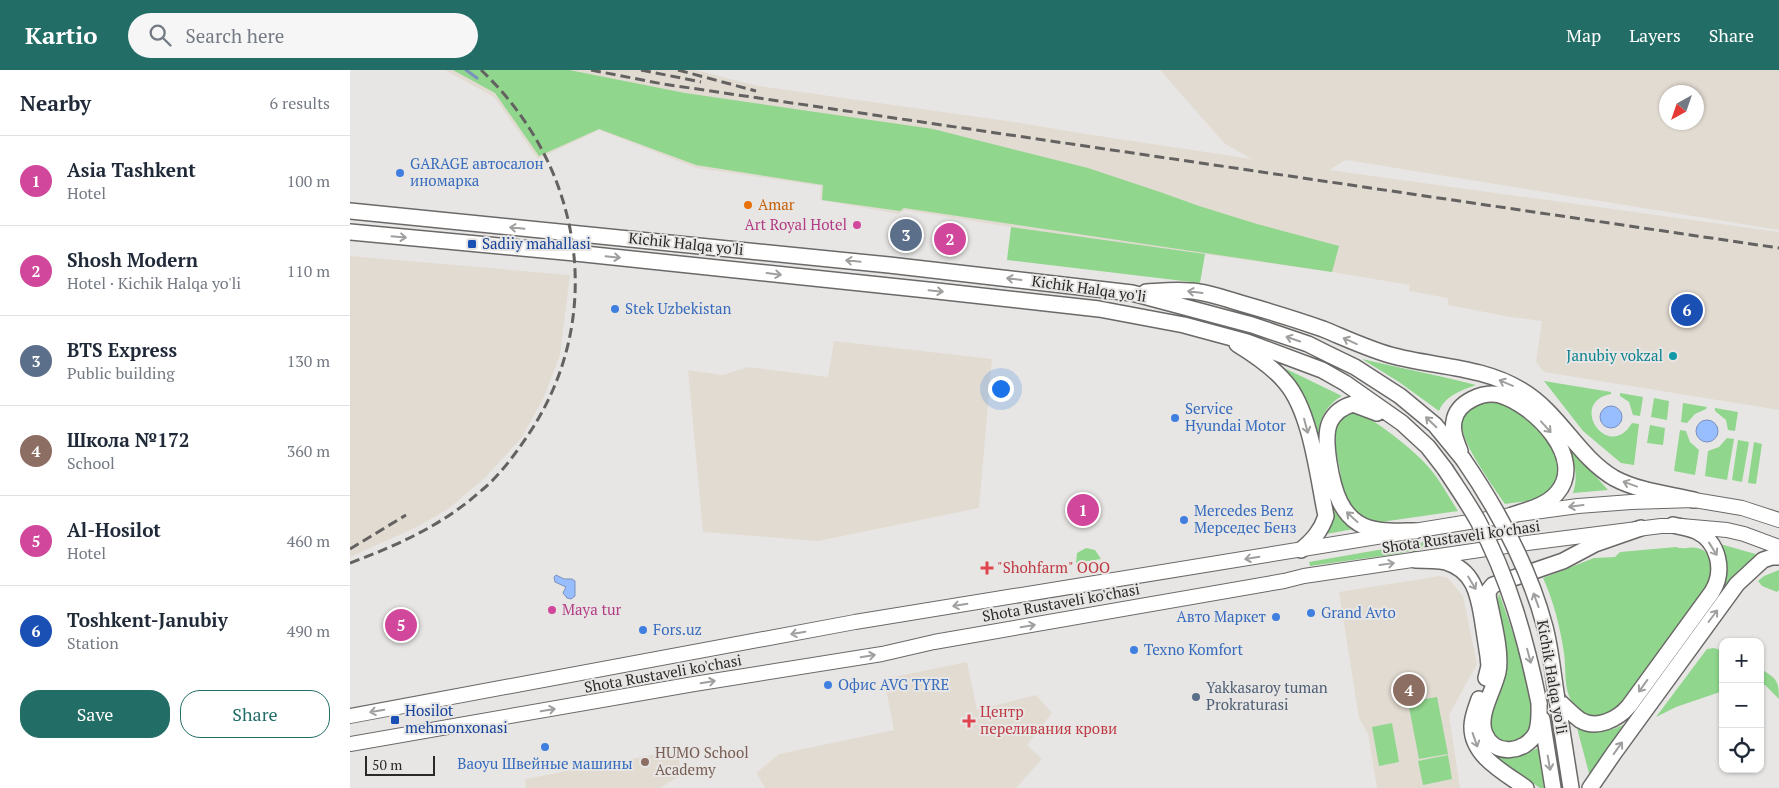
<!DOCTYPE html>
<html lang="en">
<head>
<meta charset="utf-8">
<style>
  :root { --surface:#fff; --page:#f6f6f7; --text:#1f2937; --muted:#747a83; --line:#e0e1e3; --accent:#236d67 }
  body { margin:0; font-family:"PT Serif",serif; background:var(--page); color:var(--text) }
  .controls { position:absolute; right:15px; bottom:15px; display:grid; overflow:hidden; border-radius:10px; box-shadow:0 1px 4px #0004 }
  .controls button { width:45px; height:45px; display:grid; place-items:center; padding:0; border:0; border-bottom:1px solid var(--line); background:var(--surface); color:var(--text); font:25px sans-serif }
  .compass { position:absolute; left:1309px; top:15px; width:45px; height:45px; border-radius:50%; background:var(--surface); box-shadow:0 1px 4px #0004; rotate:220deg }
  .scale { position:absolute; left:15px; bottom:12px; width:70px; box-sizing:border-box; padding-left:5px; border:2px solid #2a2928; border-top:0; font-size:14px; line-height:18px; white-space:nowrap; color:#2a2928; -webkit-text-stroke:4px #e8e6e4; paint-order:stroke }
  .you { position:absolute; left:650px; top:318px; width:18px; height:18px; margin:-12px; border:4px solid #fff; border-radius:50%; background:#1a73e8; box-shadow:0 0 0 8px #1a73e833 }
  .badge { display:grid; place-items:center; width:32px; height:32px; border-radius:50%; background:var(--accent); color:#fff; font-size:16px; font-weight:700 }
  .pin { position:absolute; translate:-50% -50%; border:2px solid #fff; box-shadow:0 1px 5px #0006 }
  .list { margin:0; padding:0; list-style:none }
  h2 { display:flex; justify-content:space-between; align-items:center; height:65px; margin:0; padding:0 20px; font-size:21px }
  h2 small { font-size:16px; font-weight:400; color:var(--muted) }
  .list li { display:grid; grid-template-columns:32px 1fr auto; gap:15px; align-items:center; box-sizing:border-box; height:90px; padding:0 20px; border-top:1px solid var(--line) }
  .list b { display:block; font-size:19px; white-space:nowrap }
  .list p { margin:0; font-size:16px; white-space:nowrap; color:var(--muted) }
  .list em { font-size:16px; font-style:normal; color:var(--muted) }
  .actions { display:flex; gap:10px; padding:15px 20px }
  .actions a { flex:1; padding:11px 0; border:1px solid var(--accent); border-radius:20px; text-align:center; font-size:18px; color:var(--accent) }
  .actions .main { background:var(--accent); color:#fff }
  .icon { flex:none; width:28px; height:28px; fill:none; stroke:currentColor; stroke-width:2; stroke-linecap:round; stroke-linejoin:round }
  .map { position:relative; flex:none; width:1429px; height:718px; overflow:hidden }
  header { display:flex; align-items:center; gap:30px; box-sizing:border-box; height:70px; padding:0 25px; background:var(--accent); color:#fff }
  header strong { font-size:24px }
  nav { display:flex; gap:28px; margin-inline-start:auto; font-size:18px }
  .search { width:350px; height:45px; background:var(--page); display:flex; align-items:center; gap:12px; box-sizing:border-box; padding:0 18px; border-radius:28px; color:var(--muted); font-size:19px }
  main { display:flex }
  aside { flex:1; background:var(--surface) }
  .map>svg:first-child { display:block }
</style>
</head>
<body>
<header>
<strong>Kartio</strong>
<div class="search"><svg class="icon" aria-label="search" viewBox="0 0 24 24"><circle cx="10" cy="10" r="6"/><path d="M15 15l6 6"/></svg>Search here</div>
<nav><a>Map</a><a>Layers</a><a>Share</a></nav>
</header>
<main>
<aside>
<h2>Nearby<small>6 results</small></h2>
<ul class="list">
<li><span class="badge" style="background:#d1479c">1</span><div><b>Asia Tashkent</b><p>Hotel</p></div><em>100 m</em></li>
<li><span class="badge" style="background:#d1479c">2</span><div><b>Shosh Modern</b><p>Hotel · Kichik Halqa yo'li</p></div><em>110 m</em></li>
<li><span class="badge" style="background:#5c6f8a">3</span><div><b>BTS Express</b><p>Public building</p></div><em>130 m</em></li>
<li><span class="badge" style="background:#8d6e63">4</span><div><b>Школа №172</b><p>School</p></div><em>360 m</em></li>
<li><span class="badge" style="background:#d1479c">5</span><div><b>Al-Hosilot</b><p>Hotel</p></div><em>460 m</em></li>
<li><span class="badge" style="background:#1a4fb4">6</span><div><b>Toshkent-Janubiy</b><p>Station</p></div><em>490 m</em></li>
</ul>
<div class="actions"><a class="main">Save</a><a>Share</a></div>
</aside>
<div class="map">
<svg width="1429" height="718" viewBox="0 0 1429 718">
  <rect width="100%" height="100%" fill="#e8e6e4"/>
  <path fill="#e2dbd2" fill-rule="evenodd" d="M95,0H345L408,16L664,52L736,64L902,89L875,74L810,0H1429V160L996,90L979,100L1429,162V340L1194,302L1186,292L1192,251L1160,247L1098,235V228L1059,221L1060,215L982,202L654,156L555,140L549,144L470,130L471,116L346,98L249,60L188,89L144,27ZM1316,22H1346V52H1316Z
    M0,186L220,205L210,285L194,327L172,367L135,408L98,439L67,457L0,487Z
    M484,271L642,289L629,438L468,471L353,462L338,300L373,305L398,297L478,307Z
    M1090,506L1098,508L1113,526L1127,594L1099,645L1110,718H1027L1018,664L1009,648L989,522Z
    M617,592L627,640L686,625L702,643L677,675L692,689L666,718H415L406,703L429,684L544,660L534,609Z
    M328,680L331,705L310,718H176L175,709Z"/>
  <path fill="#90d68d" d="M103,0H219L335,23L583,59L738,98L810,122L849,136L907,154L989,176L982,202L554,138L550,141L472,130L473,115L346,95L249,59L189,86L145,23Z
    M661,157L855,184L850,213L657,190Z
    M1012,289C1050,298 1088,305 1126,315C1112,320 1095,326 1089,341L1049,312Z
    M930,296L992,326C979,333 971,345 969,360C968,369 979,427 983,437C986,446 996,453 1004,459L976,464L979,456C973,414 971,356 950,320C945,310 938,303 930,296Z
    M1194,311L1261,322V324C1217,332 1258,393 1282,353L1289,354L1284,395L1271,393L1233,361Z
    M1270,323L1293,327L1290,346L1283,345L1279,332L1270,326Z
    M1304,328L1319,331L1317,350L1301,347Z
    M1130,332C1136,332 1143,331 1149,332C1175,340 1223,385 1203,414C1199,419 1196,425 1190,428C1180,432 1166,432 1155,434C1144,417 1109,371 1112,352C1114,343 1122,336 1130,332Z
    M1333,333L1357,337L1356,339L1345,344L1337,353L1331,352Z
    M1365,338L1388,342L1385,361L1378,360L1376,350L1365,341Z
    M1006,342C1027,350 1072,386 1085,405C1093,416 1100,429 1108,441L1031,452C1017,451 1000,441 994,427C991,419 991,408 990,400C986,381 976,344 1006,342Z
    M1300,355L1315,358L1313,375L1297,373Z
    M1330,360L1336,361L1340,372L1349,380L1345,405L1324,401Z
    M1377,368L1384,369L1377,410L1355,406L1358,381L1369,377Z
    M1388,370L1399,372L1392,412L1382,410Z
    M1404,372L1412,374L1406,414L1398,413Z
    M1216,373L1258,420L1223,423C1229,404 1224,391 1216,373Z
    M1120,464L1122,469L1046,484L960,496L959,492Z
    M1370,474L1409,485L1389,500L1371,524C1377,506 1378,491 1370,474Z
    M1326,477C1333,480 1340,476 1347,478C1363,480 1363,501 1359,513L1270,638L1267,641L1238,649C1232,643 1222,635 1219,626C1214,613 1216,596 1214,583C1210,557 1204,532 1193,508L1244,488L1265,487L1270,482Z
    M736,478L745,480L751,489L726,493L727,483Z
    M1429,500V520L1427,522L1412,516L1408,511L1414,506Z
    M1149,523C1158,548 1192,640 1179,662C1173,671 1163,672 1152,675L1140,662L1141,647L1157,593L1146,538Z
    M1364,578L1373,581V621L1326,637L1306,647L1357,579Z
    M1410,598C1426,609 1429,609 1429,629L1415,615H1410Z
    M1087,627L1098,684L1069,689L1058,632Z
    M1042,653L1049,692L1029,696L1022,657Z
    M1275,654L1240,707L1227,658C1246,662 1257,663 1275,654Z
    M1135,677C1159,693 1163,689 1188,678L1194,718H1190L1150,691Z
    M1098,685L1102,709L1073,715L1068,691Z"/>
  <path fill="#99beff" stroke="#7891be" d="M1250 347a11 11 0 1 1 22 0a11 11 0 1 1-22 0Z
    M1346 361a11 11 0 1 1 22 0a11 11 0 1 1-22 0Z
    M206,505L214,509H222L225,511V526L221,529L217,528L213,523L216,517L205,512L204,507Z"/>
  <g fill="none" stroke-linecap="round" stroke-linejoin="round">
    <path stroke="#7891be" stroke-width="3" d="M116,0L127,8"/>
    <g stroke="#6b6967" stroke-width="16">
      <path id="primary" d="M0,646L505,552L1162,445L1228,436L1281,432L1344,430L1392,438L1429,450
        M0,674L344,614L532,584L584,572L934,511L954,506L1177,473L1311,456H1331L1377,460L1394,464L1429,477"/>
    </g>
    <g stroke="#6b6967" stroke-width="18">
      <path id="highway" d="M0,141L539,195L782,223L902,255L958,274L978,284L1005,297L1050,326L1085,355L1113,389
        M0,162L225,183L587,221L749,239L834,255L897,272L972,300L995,313L1052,353L1078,377L1095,399
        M796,222C814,221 832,219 849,222C863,224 876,229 890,233C918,241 945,249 973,259C995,268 1016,278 1040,285C1083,297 1132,296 1171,320C1210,343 1227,386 1264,408C1288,421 1318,424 1344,430
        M887,274C905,285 923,297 936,313C961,342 968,408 976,446C971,461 963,470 951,480
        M1027,343L1003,334C992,337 985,342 980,352C972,369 982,416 990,432C994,440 1000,448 1008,453C1023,463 1047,461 1065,461
        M1110,381C1106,371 1102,361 1104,351C1107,332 1133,321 1150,325C1184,335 1237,388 1207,423C1196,436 1177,440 1162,445
        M1065,490C1075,490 1086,490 1096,492C1123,500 1128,523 1132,547C1134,560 1136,573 1138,586L1139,596L1136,608
        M1129,629C1126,638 1122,647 1122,656C1121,686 1155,703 1176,718
        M1207,629C1214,636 1222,644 1230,650C1247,660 1268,649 1279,636L1362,522C1375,501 1369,472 1346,461C1339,458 1331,457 1323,455
        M1207,629L1221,718
        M1189,633C1189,642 1190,654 1186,663C1175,683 1145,687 1135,664C1127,645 1144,621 1148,602C1152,582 1142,547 1138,526L1139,520L1143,515L1213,491L1245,474L1291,458
        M1192,649L1203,718
        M1240,718L1264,683L1387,514L1413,490L1422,487H1429"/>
    </g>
    <use href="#primary" stroke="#fff" stroke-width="14"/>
    <use href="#highway" stroke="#fff" stroke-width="15"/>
    <path stroke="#636261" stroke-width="3" stroke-dasharray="10 5" stroke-linecap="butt" d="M241,0L313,14L1429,178
      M291,0L351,12
      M328,0L406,21
      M0,479L56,445
      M0,493C48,475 93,455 132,420C149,406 163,387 176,368C258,250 234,97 131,0"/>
    <g stroke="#6b6967" stroke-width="18" stroke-linecap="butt">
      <path id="highway-bridge" d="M1113,389C1148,440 1179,497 1195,557C1201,580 1203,605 1207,629
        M1095,399C1106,416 1118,433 1128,451C1159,508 1176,570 1189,633"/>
    </g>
    <use href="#highway-bridge" stroke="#fff" stroke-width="15"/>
  </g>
  <defs><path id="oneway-shaft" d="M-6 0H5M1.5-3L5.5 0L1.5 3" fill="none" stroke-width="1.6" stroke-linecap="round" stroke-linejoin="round" transform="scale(1.25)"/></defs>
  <g stroke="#9f9f9e">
    <use href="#oneway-shaft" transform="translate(167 158) rotate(-174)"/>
    <use href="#oneway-shaft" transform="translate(49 167) rotate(5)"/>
    <use href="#oneway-shaft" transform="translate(263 187) rotate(6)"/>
    <use href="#oneway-shaft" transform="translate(503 191) rotate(-174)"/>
    <use href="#oneway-shaft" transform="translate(424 204) rotate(7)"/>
    <use href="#oneway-shaft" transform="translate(664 209) rotate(-173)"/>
    <use href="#oneway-shaft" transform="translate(586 221) rotate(6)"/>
    <use href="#oneway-shaft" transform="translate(845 222) rotate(-173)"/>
    <use href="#oneway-shaft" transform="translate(943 269) rotate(-161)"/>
    <use href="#oneway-shaft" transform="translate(1000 271) rotate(-156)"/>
    <use href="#oneway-shaft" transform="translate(1156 313) rotate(-157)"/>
    <use href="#oneway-shaft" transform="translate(1081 352) rotate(-136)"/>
    <use href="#oneway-shaft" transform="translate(956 356) rotate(75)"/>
    <use href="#oneway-shaft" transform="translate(1196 357) rotate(48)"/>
    <use href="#oneway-shaft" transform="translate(1280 414) rotate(-160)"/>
    <use href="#oneway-shaft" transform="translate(1226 436) rotate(173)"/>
    <use href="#oneway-shaft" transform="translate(1002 447) rotate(-137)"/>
    <use href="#oneway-shaft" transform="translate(1363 479) rotate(58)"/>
    <use href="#oneway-shaft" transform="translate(902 488) rotate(171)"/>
    <use href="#oneway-shaft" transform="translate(1037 494) rotate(-8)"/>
    <use href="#oneway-shaft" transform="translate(1122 513) rotate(59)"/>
    <use href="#oneway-shaft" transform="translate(1186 530) rotate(-110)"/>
    <use href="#oneway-shaft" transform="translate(610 535) rotate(170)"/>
    <use href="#oneway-shaft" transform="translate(1363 546) rotate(-53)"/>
    <use href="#oneway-shaft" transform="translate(678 556) rotate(-10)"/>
    <use href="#oneway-shaft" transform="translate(448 563) rotate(170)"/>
    <use href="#oneway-shaft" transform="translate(518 586) rotate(-9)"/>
    <use href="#oneway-shaft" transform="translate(1179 586) rotate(75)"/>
    <use href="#oneway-shaft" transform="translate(358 612) rotate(-9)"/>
    <use href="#oneway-shaft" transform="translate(1293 616) rotate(126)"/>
    <use href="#oneway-shaft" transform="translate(198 640) rotate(-10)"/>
    <use href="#oneway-shaft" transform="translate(27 641) rotate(170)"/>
    <use href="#oneway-shaft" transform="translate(1125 670) rotate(71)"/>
    <use href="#oneway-shaft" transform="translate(1268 678) rotate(-54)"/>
    <use href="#oneway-shaft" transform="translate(1199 693) rotate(80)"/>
  </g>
  <g fill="#3f7fe0" stroke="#e8e6e4" stroke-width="2">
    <circle cx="50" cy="103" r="5"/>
    <circle cx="265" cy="239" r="5"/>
    <circle cx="825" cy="348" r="5"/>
    <circle cx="834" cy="450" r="5"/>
    <circle cx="961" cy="543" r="5"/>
    <circle cx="926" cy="547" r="5"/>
    <circle cx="293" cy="560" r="5"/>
    <circle cx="784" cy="580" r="5"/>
    <circle cx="478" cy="615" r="5"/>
    <circle cx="195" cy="677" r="5"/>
  </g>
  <circle fill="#e8710a" stroke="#e8e6e4" stroke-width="2" cx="398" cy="135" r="5"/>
  <g fill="#d1479c" stroke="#e8e6e4" stroke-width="2">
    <circle cx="507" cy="155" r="5"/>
    <circle cx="202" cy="540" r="5"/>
  </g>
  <g fill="#1a4fb4" stroke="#e8e6e4" stroke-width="2">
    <rect x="117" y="169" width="10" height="10" rx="2.5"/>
    <rect x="40" y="645" width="10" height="10" rx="2.5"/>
  </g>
  <circle fill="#0f9aa8" stroke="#e8e6e4" stroke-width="2" cx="1323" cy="286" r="5"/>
  <g fill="#e0444e" stroke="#e8e6e4" stroke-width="2">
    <path d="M634.5 490.5h5v5h5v5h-5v5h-5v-5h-5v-5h5z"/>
    <path d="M616.5 643.5h5v5h5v5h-5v5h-5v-5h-5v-5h5z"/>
  </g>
  <circle fill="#5c6f8a" stroke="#e8e6e4" stroke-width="2" cx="846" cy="627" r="5"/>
  <circle fill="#8d6e63" stroke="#e8e6e4" stroke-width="2" cx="295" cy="692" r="5"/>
  <g text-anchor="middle" stroke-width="4" stroke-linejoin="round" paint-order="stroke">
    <g font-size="15" fill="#366cbe" stroke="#e8e6e4" text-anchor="start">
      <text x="60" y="99">GARAGE автосалон<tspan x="60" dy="17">иномарка</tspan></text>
      <text x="275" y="244">Stek Uzbekistan</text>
      <text x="835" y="344">Service<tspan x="835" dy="17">Hyundai Motor</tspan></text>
      <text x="844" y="446">Mercedes Benz<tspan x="844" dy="17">Мерседес Бенз</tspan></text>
      <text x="971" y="548">Grand Avto</text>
      <text x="916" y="552" text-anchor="end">Авто Маркет</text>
      <text x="303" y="565">Fors.uz</text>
      <text x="794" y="585">Texno Komfort</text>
      <text x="488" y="620">Офис AVG TYRE</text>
      <text x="195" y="699" text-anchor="middle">Baoyu Швейные машины</text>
    </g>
    <g font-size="15" fill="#c56008" stroke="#e8e6e4" text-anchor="start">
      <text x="408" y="140">Amar</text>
    </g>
    <g font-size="15" fill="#b23c85" stroke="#e8e6e4" text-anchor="end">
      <text x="497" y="160">Art Royal Hotel</text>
      <text x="212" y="545" text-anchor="start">Maya tur</text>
    </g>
    <g font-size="15" fill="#164399" stroke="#e8e6e4" text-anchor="start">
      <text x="132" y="179">Sadiiy mahallasi</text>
      <text x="55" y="646">Hosilot<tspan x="55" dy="17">mehmonxonasi</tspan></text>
    </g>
    <g font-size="15" fill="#2a2928" stroke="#e8e6e4">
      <text transform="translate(336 174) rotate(6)" y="5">Kichik Halqa yo'li</text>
      <text transform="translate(739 219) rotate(8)" y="5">Kichik Halqa yo'li</text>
      <text transform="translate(1111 467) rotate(-8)" y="5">Shota Rustaveli ko'chasi</text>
      <text transform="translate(711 533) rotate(-10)" y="5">Shota Rustaveli ko'chasi</text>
      <text transform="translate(313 604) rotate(-10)" y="5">Shota Rustaveli ko'chasi</text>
      <text transform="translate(1202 607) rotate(80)" y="5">Kichik Halqa yo'li</text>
    </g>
    <g font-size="15" fill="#0d838f" stroke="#e8e6e4" text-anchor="end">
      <text x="1313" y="291">Janubiy vokzal</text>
    </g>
    <g font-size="15" fill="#be3a42" stroke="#e8e6e4" text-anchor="start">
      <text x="647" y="503">"Shohfarm" OOO</text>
      <text x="630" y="647">Центр<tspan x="630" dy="17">переливания крови</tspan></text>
    </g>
    <g font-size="15" fill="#4e5e75" stroke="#e8e6e4" text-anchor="start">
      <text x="856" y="623">Yakkasaroy tuman<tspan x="856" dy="17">Prokraturasi</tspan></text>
    </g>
    <g font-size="15" fill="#785e54" stroke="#e8e6e4" text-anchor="start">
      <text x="305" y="688">HUMO School<tspan x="305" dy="17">Academy</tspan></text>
    </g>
  </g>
</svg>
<div class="controls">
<button>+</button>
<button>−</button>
<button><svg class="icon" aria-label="locate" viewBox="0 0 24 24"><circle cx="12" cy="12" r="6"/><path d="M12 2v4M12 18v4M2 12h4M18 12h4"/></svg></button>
</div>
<svg class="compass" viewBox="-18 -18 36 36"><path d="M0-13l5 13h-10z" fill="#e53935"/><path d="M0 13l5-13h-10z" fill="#747a83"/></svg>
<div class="scale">50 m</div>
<div class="you"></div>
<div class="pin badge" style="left:733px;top:440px;background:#d1479c">1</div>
<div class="pin badge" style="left:600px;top:169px;background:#d1479c">2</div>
<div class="pin badge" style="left:556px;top:165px;background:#5c6f8a">3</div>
<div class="pin badge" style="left:1059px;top:620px;background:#8d6e63">4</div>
<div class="pin badge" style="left:51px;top:555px;background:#d1479c">5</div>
<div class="pin badge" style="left:1337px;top:240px;background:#1a4fb4">6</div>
</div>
</main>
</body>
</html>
